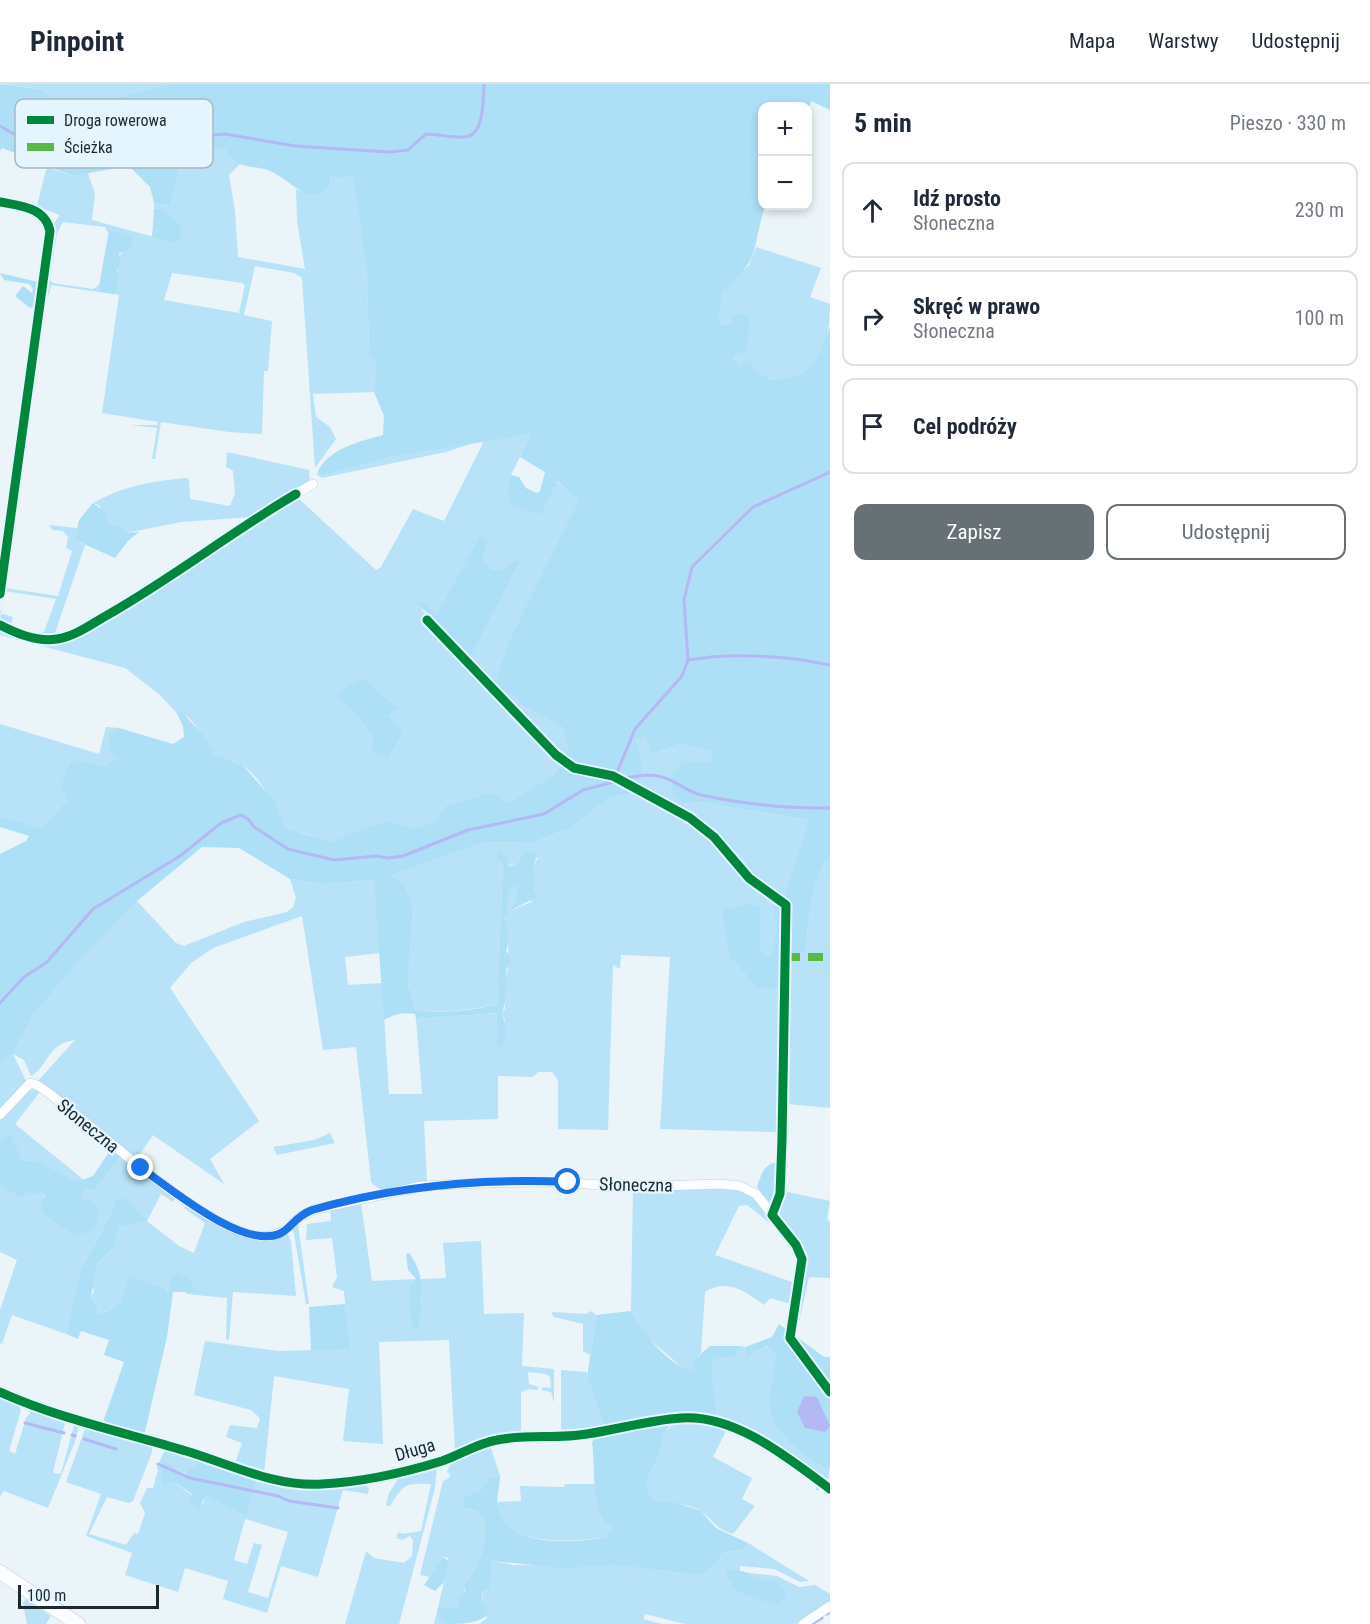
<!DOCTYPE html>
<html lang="pl">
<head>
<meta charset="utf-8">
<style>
  :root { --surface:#fff; --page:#f6f6f7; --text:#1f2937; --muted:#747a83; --line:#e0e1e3; --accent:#667075 }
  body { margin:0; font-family:"Roboto Condensed",sans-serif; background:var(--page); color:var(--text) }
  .controls { position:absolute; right:18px; top:18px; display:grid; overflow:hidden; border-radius:12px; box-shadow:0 3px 9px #0003 }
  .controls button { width:54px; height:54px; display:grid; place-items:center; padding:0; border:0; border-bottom:2px solid var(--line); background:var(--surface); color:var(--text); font:30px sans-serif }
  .scale { position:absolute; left:18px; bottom:15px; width:141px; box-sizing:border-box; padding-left:6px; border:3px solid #1e292e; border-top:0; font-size:16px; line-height:21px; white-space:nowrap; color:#1e292e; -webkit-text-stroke:4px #e5f5fe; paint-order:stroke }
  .stop { position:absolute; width:18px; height:18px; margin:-14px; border:4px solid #1a73e8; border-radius:50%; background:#fff }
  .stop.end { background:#1a73e8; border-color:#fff; box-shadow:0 2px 6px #0008 }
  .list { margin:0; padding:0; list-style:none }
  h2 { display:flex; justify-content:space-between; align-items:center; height:78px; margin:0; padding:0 24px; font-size:26px }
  h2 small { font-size:20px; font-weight:400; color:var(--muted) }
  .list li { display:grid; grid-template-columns:39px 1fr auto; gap:18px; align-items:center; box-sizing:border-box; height:96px; margin:0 12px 12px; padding:0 12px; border:2px solid var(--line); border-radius:12px }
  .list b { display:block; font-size:22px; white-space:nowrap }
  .list p { margin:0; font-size:20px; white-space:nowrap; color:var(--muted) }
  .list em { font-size:20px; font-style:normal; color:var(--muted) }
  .actions { display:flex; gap:12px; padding:18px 24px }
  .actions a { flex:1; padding:14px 0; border:2px solid var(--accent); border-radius:12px; text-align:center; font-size:21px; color:var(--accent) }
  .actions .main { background:var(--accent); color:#fff }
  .icon { flex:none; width:33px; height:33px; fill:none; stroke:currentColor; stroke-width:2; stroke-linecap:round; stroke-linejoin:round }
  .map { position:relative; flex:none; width:830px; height:1540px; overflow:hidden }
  header { display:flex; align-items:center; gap:36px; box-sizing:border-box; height:84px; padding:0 30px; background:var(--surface); border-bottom:2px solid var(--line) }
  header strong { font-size:28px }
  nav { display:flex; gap:33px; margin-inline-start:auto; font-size:21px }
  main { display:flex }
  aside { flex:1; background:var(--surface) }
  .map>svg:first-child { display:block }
</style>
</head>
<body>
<header>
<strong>Pinpoint</strong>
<nav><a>Mapa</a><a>Warstwy</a><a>Udostępnij</a></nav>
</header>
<main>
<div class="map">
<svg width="830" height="1540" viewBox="0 0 830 1540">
  <rect width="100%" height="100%" fill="#ebf4f8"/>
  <path fill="#b7e2f7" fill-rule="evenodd" d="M3,0H168L104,17L67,32L44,6Z
    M224,65L240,80L229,91L235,127L238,173L305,185L297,137L296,105C311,110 320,114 331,101L330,91L338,94L353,91L367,190L369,268L376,281L374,308L313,310L316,333L330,343L336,355L315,384L302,194L294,189L255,182L244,231L272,237L268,287H264L262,350L229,348L161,338L155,375H152L157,344L131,341H157L158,338L102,329L119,211L114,210L119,205L117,198L120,193C113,177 122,166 133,155L109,146L108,149L105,143L63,138L57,149L50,196L53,199L93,205L99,201L98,208L51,201L49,211L44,209L54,139L60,131L33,121H37L47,83L73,92L88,89L95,110L92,136L176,159L163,124L154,125V119L170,122L184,68ZM172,189L242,199L245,201L239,229L164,216Z
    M756,163L821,184L810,213L830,220C830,242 826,281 802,290C792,294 780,295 769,296L753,285L739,284L733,272L729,241L719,239L723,207L749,181Z
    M531,350L511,391L541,429L556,397L580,417L510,554L496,594L479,598L509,608L522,621L562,643L570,663L555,690L508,719L491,708L446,721L435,738L415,744L391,737L373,741L333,758L285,744C276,724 261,692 241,681C233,676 222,675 215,670C200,659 198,631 176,628L160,611L125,584L0,551V545L65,556L77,555L297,413L376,486L381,483L413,425L444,437L484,357ZM487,459L483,474L490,484L500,487L514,477L466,574L420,524L437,532L455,501ZM338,615L398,625L388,632L373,653L358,632Z
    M473,359L446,368L322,394L317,391L318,387L322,392L392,373Z
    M227,368L309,386L310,396L252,433L181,438L126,449L109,441L99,421L93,419C123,402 153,397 187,394L189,396L190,415L230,422L235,409L233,387L226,383Z
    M49,441L77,444L75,456L85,461L54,552H37L35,547L37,550L44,548L56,515L5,507L0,529L13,533L11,540L22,547L26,544L24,548L0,538L4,501L5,504L58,512L72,467L66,464L68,453L63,447L52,446Z
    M0,640L99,670L106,643L119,644L109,650L117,675L104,682L81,676L61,702L69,716L66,721L41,746L0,732Z
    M645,653L654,670L681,660L710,667L712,679L682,720L699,718L809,736L785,811L772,816L776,841L775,867L768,871L760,864L758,903L794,870L805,869C809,844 810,790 830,773V1024L788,1020L789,1008L781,1007L777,1101L774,1120L776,1048L660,1045L670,873L621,871L620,885L613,881L608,1046L558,1045V996L552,988H538L533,993L498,992V1035L424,1037L427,1099C410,1102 381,1115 371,1097L356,963L323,966L302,832L213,864L191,879L170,904L259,1037L210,1075L224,1100L153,1051L137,1074L141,1077L139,1079L37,998L75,956C46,960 50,981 31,992L24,976L13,970L26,997L0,1026V978C18,965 21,946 33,929C63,888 101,853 137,817L176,859L184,862L244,838L287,828L293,823L296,814L290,795L323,800L374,796L380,869L345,873L348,901L382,899L389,1010H422L416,935L498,929L497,961L505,937L502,929L505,925C505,905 514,846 502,833L507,829L508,803L516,801L517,815L512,826L531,818L536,800L533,782L538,774L525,766L516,781L503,780L497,921C472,925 441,930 416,926L408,900L413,822L407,805L392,791L485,758L532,759L570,744L611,713L632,710L635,657Z
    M33,1005L40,1008L15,1040L84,1096L77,1099L39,1078L22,1076L6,1050L0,1059V1035L27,1007Z
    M330,1049L335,1059L277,1071L273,1063L314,1056Z
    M121,1073L176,1113L173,1118L161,1110L147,1137L179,1162L194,1169L205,1139L184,1124L188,1120L236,1148H287L291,1158L296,1212L233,1208L229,1256L226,1255L227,1214L186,1210V1208H193L191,1196C162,1210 128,1212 102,1230L96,1228L97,1222L91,1213L94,1207L92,1200L97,1180L114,1163L119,1141L115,1117L111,1130L80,1187L66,1250L12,1231L2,1260L0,1259V1226L17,1176L0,1168V1101L22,1115L27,1109L37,1111L40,1107L75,1152L84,1147L82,1112L86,1104L94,1107Z
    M727,1103L750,1108L775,1138L767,1137L747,1121L739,1122L715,1171L795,1199L791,1220L770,1214L764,1221C745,1207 727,1194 705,1208L701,1269L694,1276V1287L685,1286L646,1252L631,1227L633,1105Z
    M783,1107L830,1117L827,1135L830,1138V1194L809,1193L796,1252L794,1251L806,1179L804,1172L777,1130Z
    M361,1119L372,1197L416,1195L422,1222L421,1195L446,1194L443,1159L481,1157L484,1230L524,1229L522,1282L554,1285V1319L551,1308L541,1306L543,1303L551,1304L550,1293L546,1290L528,1288L529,1300L539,1303L537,1306L529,1305L521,1308V1347H535L534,1351L455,1368L449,1256L379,1258L383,1360L343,1357L349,1305L274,1292L264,1390L214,1373L212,1370L236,1377L242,1359L226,1353L230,1341L257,1344L260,1334L251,1326L194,1311L205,1257L278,1267L349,1265L344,1207L332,1203L337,1193L332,1154L306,1156L307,1140L331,1137L330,1124Z
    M300,1137L298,1141L309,1220H306L293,1144Z
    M591,1227L596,1231L590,1271L583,1267V1240L554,1233L551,1228L586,1230Z
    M740,1262L745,1263L747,1273L768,1262L775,1269L777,1282L773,1293L826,1384L830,1382L828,1396L824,1397L717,1334L712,1288L714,1273H735Z
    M561,1286L587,1288V1294L605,1343L565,1348L561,1345Z
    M0,1310L16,1318L21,1326L9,1367L15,1370L26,1334L33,1326L65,1339L53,1388L56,1390L61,1389L74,1342L78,1343L76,1355L48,1424L4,1407L0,1412Z
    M676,1337C693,1337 711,1337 727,1344C745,1350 816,1389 820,1405L816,1407V1402C792,1377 757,1361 727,1345L713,1373L752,1394L742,1415L755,1422L733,1450C713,1443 716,1438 702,1428C688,1418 670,1420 654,1417L647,1408V1396L658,1373L664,1350Z
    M91,1344L152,1362V1368L133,1417L129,1419L107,1413L89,1450L126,1461L134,1449L138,1450L145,1429L140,1419L147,1404H153L158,1386L157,1383L165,1365L212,1378L197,1382L195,1387C181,1392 175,1387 163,1378L160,1386L163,1387L166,1402L173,1397L203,1420L205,1411L257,1393L277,1398L364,1399L369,1405L368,1410L343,1406L318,1493L281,1482L267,1529L223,1515L228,1497L185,1484L178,1508L125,1491L132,1469L86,1452L101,1410L66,1398L85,1345ZM245,1435L288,1448L268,1514L248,1508L262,1461L254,1459L247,1480L234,1476Z
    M490,1361L500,1392L489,1394L482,1407L464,1413L461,1423L477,1427L484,1433C487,1458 481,1482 464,1501C467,1517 453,1529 444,1540H434L449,1477L447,1473H443L430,1493L420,1491L443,1397L449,1394L450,1390L447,1388L452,1376Z
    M437,1383L435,1404L399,1540H345L366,1467L374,1474L404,1479L412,1472L413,1456L410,1452L402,1456L396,1454L398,1448L402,1450L421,1447L431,1400C406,1399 404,1399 390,1422L386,1421L389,1409L400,1392Z
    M565,1400H596V1415L613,1444L606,1453C577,1458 494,1465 498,1418L521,1417L520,1402L564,1403Z
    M748,1459L809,1497L800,1498L774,1485L740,1482V1488L730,1484L726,1486V1492L730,1500L759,1496L753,1495L749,1489L777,1492L799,1503L815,1501L830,1510V1519L796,1540H685L645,1530L643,1535L662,1540H479L487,1534L482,1520L483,1507L490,1506L492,1477L514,1481H611L700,1491L717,1480L722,1469L745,1465Z
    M26,1515L51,1532L46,1540H27L23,1519Z"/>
  <path fill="#addff7" d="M0,0L44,6L67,32L104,17L168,0H830V26L811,17L808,27V22H762V122H765C751,167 762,173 723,207L719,239L728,241L737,229L750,234L746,266L733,272L739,284L750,278L753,285L770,296C815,292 815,283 830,243V773C810,790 809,844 805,869L794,870L780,905L758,903L730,873L722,826L751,820L760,823V864L768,871L774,867L776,841L772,816L785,810L809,736L699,718L682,720L673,711L672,693L683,678H712L710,667L681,660L653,670L645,653L635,657C642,677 646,693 632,710L611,713L570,744L532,759L485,758L392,791L407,805L413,822L408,900L416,926C441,930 472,926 497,921L503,780L498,775V767L507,771L509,782L516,781L525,766L538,770L533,782L536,800L534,807L537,813L511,826L517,815L516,802L509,803L507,830L502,833C509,841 510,857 506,867L511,875L506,886C508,892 506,923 502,929C505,938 508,955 501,963L497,961V929L416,935L415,930C403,928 394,930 384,936L374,796L323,800L290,795L239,764L202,763L137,817L77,878L32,931L12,969L0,978V770L26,757L29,752L0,743V732L41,745L68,716L61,702L71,678L81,676L104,682L117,675L109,664V650L119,644L173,660L184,653L183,642L176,628L183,629L202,650L214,670L242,681L273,715L285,744L332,758L373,741L391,737L415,744L435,738L446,721L491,708L508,719L555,690L569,663L562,643L522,621L509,608L499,615L479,598L496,594L510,554L579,417L557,397L541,430L513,422L508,409L511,391L519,393L526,404L537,409L540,407L545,388L520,373L531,350L392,373L322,392L318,387C331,363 359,358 383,351L384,332L374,308L376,281L369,269L367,190L353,92L338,94L330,92L331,101C312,124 293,99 274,89C265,83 252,84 242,81C235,78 229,70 224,65L184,68L170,122L154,119L150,103L129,82L73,92L2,64L0,67Z
    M163,124L181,143V153L176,159L152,153L154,125Z
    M109,146L133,154L130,165L119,169L121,177L117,186L120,193L117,198L119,205L114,210L98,208Z
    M0,189L38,198L34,223L30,224L15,212L23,202L32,209L33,204L29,200L4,196Z
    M93,419L105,428L109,441L120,442L126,449L139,448L128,457L115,474L75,456L79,436Z
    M481,450L487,459L483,474L490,484L500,487L514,477H519L471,571L467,574L419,520L422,518L437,531Z
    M363,595L398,625L388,632L402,649L388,674L372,668L373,653L358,632L338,615L339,607Z
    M6,1050H10L22,1076L39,1078L77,1098L93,1092L111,1065L121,1073L94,1107L86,1104L82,1112L84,1117L89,1114L100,1129L92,1146L75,1152L43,1129L42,1119L45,1112L40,1107L37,1111L27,1109L22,1115L0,1101V1059Z
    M776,1078V1104L772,1122L757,1103C761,1092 763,1081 776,1078Z
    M125,1114L147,1137L119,1142L114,1163L97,1180L91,1213L97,1222V1228L102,1230L121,1219L130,1192L168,1206L170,1197L176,1189L191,1196L194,1208H173L167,1253L144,1352L102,1341L124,1278L104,1271L109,1256L81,1247L78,1255L66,1250L80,1187L111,1130L115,1117Z
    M409,1169C427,1192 422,1219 418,1247L412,1243L409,1204L416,1195L408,1186L406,1170Z
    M345,1220L350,1265L311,1267L309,1223Z
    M631,1227C642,1247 669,1284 694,1286V1276L710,1262H740L735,1273H714L712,1288L717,1334L684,1331L671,1340L664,1350L658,1373L647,1396V1407L654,1417L677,1419L701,1427L716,1444L748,1459L745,1465L722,1469L717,1480L700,1491L611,1481L565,1484L492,1477L490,1506L483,1507C480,1517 483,1521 489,1529C481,1540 459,1540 444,1540L445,1537L439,1531L438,1524H457L460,1519L458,1513L465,1508L464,1501C481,1482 487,1458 484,1433L477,1427L461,1423L464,1413L482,1406L489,1394L500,1392C500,1401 496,1415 498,1424C506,1465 576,1459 606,1453L613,1444C589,1430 596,1383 592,1359L594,1354L620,1347L605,1343L587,1294L596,1231Z
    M779,1240L824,1273H830V1382L826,1384C802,1370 768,1347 770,1315C771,1299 777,1285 775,1269L767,1262L747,1273L745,1263L772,1253Z
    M198,1376L257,1393L246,1432L206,1411L198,1425L188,1415L192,1410L173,1397L165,1403L162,1397L163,1387L159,1385L163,1377L174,1382L177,1388L186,1390L188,1385L195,1386Z
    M443,1473L449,1477L444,1498L435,1507L424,1501Z
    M730,1484L749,1489L754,1495C769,1498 774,1491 785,1507V1514L777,1520C760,1516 724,1509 726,1486Z"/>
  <path fill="#b4b8f4" d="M804,1312L817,1313L830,1342L825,1348L805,1344L797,1328Z"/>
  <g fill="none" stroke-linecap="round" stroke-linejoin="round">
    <path stroke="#b4b8f4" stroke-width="3" d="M0,42L31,60L54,66L225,50L295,62L389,68L408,66L426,50C439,50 452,54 464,53C485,53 483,14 484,0
      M689,576C731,568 788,572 830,581
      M613,698C632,692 653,687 672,697C682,702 690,708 701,711C744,720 786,725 830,724
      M0,919L24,893L47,878L93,825L180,772L221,739L241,731L248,735L254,743L288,765L334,776L376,772L388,774L403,772L468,746L544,730L583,706L613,698L635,645L682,592L688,576L684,516L692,483L753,423L830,388
      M25,1339L64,1349
      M72,1351L75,1352
      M84,1355L116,1365
      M158,1380L190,1394L278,1412L289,1417L338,1424
      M827,1530L830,1528
      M812,1540L822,1534"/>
    <g stroke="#c6cfd3" stroke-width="10">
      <path id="minor" d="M0,118C20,122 45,123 50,147L0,510
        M0,541C17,550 39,558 58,554C78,551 97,536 115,526C183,487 245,439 313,400
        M0,1031L30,999L37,1001C86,1032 213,1160 270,1152C287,1149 295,1133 312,1126L422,1102L479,1099L554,1098L632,1103L719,1100L740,1102L756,1110L796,1161L802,1175L790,1254L830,1308
        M0,1308C60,1335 123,1348 186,1367C230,1380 274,1403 322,1400C362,1398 403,1389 442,1377C460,1371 478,1359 497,1356C526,1350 558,1355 587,1350C619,1345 650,1336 681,1334C736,1330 789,1375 830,1405
        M803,1540L830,1522"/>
    </g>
    <g stroke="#c6cfd3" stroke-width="15">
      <path id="secondary" d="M0,1488L78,1540"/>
    </g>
    <use href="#minor" stroke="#fcfdfe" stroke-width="9"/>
    <use href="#secondary" stroke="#fcfdfe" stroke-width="14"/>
    <path stroke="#58b947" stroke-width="8" stroke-dasharray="15 8" stroke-linecap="butt" d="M785,873H830"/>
    <g stroke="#e5f5fe" stroke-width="13">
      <path id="cycleway" d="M0,118C20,122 45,123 50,147L0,510
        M427,536L556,671L574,684L613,692L690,734L714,753L749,794L786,821L782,1056L780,1110L772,1131L796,1161L802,1175L790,1254L830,1308
        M0,541C17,550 39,558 57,555C77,552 94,538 111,529C175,492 233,447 296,410
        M0,1308C60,1335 123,1348 186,1367C230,1380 274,1403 322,1400C362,1398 403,1389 442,1377C460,1371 478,1359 497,1356C526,1350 558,1355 587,1350C619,1345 650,1336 681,1334C736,1330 789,1375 830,1405"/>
    </g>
    <use href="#cycleway" stroke="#00873e" stroke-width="9"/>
  </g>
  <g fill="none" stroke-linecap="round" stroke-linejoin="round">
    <path stroke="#1a73e8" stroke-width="8" d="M141,1084C170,1104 242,1165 279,1150C291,1145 294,1133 312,1126C395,1102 481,1094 568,1098"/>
  </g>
  <g text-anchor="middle" stroke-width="4.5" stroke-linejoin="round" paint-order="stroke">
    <g font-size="18" fill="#1e292e" stroke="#e5f5fe">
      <text transform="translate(88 1042) rotate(39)" y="6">Słoneczna</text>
      <text transform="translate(636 1101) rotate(1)" y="6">Słoneczna</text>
      <text transform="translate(415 1366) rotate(-16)" y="6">Długa</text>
    </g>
  </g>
  <rect x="15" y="15" width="198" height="69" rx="9" fill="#e5f5fe" stroke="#a9b8c0" stroke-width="1.5"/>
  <rect x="27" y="32" width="27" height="8" fill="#00873e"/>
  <rect x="27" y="59" width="27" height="8" fill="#58b947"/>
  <g font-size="16" fill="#1e292e">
    <text x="64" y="42">Droga rowerowa</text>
    <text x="64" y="69">Ścieżka</text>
  </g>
</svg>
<div class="controls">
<button>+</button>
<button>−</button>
</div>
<div class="scale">100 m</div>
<div class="stop" style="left:568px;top:1098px"></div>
<div class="stop end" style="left:141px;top:1084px"></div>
</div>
<aside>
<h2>5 min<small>Pieszo · 330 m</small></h2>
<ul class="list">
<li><svg class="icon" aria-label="ahead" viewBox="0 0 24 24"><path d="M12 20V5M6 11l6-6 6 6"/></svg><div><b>Idź prosto</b><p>Słoneczna</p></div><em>230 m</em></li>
<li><svg class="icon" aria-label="right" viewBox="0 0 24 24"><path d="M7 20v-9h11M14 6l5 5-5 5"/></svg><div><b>Skręć w prawo</b><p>Słoneczna</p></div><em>100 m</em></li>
<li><svg class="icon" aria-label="arrive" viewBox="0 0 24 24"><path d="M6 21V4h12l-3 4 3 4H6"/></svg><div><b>Cel podróży</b></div></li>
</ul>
<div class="actions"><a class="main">Zapisz</a><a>Udostępnij</a></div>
</aside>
</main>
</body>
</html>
